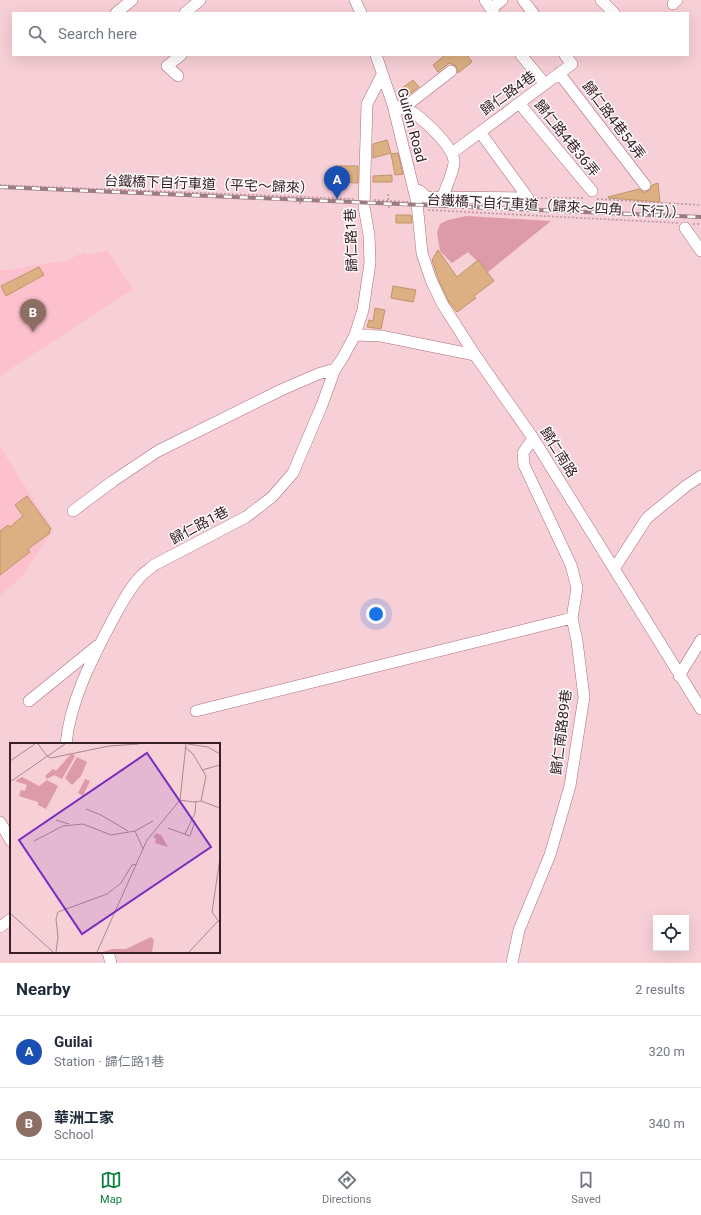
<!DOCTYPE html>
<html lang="en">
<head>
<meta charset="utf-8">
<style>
  :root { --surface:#fff; --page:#f2f2f3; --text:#1f2937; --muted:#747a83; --line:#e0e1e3; --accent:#0b8043 }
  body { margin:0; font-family:Roboto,"Noto Sans TC",sans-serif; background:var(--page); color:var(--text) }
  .controls { position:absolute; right:12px; bottom:12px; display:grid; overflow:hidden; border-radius:0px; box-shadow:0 4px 16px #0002 }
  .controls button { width:36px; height:36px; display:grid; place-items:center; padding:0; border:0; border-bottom:1px solid var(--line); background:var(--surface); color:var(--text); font:20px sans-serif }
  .you { position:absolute; left:376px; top:614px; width:14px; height:14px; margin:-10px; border:3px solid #fff; border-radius:50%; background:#1a73e8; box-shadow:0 0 0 6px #1a73e833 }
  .badge { display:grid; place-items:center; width:26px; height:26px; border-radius:50%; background:var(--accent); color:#fff; font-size:13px; font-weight:700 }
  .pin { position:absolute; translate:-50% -33px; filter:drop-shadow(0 1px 2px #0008) }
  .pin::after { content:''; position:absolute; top:21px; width:14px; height:12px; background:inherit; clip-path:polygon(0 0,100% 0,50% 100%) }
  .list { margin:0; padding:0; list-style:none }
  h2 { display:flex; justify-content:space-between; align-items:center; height:52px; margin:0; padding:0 16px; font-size:17px }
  h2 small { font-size:13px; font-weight:400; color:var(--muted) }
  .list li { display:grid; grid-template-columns:26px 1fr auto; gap:12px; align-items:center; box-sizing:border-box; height:72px; padding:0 16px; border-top:1px solid var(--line) }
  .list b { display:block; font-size:15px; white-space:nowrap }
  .list p { margin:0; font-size:13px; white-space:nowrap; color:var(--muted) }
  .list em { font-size:13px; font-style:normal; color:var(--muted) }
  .icon { flex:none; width:22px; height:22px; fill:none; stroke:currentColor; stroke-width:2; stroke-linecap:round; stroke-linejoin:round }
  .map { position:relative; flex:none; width:701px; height:963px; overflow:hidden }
  .search { position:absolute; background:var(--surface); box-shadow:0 4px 16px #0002; left:12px; right:12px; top:12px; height:44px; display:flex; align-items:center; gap:10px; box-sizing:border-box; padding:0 14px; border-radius:0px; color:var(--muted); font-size:15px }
  .sheet { height:196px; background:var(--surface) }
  nav { display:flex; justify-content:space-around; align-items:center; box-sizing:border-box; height:56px; border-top:1px solid var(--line); background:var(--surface); font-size:11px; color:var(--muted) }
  nav a { display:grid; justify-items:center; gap:2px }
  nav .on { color:var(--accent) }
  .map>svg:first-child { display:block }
</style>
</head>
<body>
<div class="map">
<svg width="701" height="963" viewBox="0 0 701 963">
  <rect width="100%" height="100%" fill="#f7cfd6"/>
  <path fill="#fdc1cd" d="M107,250L133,289L0,376V271L68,260L84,252L87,255Z
    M0,447L53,530L22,576L0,596Z"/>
  <path fill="#dd9aa8" d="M466,216L551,221L488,272L468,252L452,263L440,251L437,232L440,224L448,220Z"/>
  <path fill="#ddb084" stroke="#bf9469" d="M443,55H467L472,62L458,73L456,66L449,63L438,72L433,65L444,56Z
    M413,80L419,87L404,98L398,91Z
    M387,140L391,153L373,158V144Z
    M398,153L403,174L395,175L391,154Z
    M335,166H358V183L334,182Z
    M392,175V182H373V176Z
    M658,183L660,202L608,198V197L639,189L643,192H646L650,190L652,185Z
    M396,215H411L412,223H396Z
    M438,250L457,277L478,260L494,281L474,296L476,298L457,312L449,302L439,281L432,260Z
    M39,267L44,275L6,296L1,286Z
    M393,286L416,290L413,302L391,298Z
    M375,308L385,310L381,329L367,327L369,320L373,321Z
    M27,496L51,529L49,530L50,533L28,549L30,552L0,575V531L8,525L10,527L23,516L15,505Z"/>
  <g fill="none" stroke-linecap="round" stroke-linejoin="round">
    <g stroke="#ab6f7c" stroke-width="12">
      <path id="minor" d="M355,0L361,13
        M485,0L494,13
        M523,0L533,13
        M601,0L614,13
        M673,4L677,0
        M491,9L502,0
        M116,13L132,0
        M185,13L200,0
        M376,55L393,105L417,203L422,253L431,280L443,305L475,355L533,438L701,709
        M521,55L545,84
        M559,73L645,185
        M178,76L167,66L181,55
        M519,103L592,191
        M393,105C400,108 408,109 414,113C426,122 455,148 454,163C453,173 446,187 443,196
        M402,109L451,71
        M480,132L528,198
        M452,153L572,64L565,55
        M413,188L420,191L426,197L528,198
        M685,228L701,251
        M355,335L363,310L370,263L369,235L364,207L367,104L382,75
        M73,511L113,481L158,451L281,390L318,374L335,369
        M614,569L647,518L686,486L701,476
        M679,676L701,640
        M29,701L97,646
        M196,711L572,618
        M66,744C70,701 92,659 112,621C121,605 129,588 142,575C146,571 151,568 154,565L246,517L272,497L293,473L322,405L335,369L342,359L355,335L381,336L475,355
        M0,822L11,841
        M0,927L11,919
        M108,952L111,963
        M512,963L519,930L550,855L570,786L584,697L577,641L572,618L577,588L571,565L524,465L523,453L533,438"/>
    </g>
    <path stroke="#b9969d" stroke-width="1.5" stroke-dasharray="2 2" stroke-linecap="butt" d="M0,185L354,199
      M388,194L389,208
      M537,198H585
      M597,199L701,205
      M374,200L408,202
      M300,204L302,191
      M428,210L678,223
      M693,224H701"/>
    <use href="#minor" stroke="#fff" stroke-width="11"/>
    <g stroke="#9c7b81" stroke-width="4">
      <path id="rail" d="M0,187L701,217"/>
    </g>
    <use href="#rail" stroke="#fcfcfc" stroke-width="2.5" stroke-dasharray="8" stroke-linecap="butt"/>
  </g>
  <g text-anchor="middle" stroke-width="3" stroke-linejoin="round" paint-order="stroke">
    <g font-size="14" fill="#392026" stroke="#fcfcfc">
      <text transform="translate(508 93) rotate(-36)" y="5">歸仁路4巷</text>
      <text transform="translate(614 120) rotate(53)" y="5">歸仁路4巷54弄</text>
      <text transform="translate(412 125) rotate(75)" y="5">Guiren Road</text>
      <text transform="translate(567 138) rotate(51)" y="5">歸仁路4巷36弄</text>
      <text transform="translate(209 184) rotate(2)" y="5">台鐵橋下自行車道（平宅～歸來）</text>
      <text transform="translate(556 206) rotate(3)" y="5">台鐵橋下自行車道（歸來～四角（下行））</text>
      <text transform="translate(351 240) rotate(-92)" y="5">歸仁路1巷</text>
      <text transform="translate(559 452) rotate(58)" y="5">歸仁南路</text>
      <text transform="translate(199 525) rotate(-28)" y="5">歸仁路1巷</text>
      <text transform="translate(561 732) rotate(-83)" y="5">歸仁南路89巷</text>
    </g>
  </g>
  <g transform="translate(10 743)">
    <rect width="210" height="210" fill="#f7cfd6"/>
    <path d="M61,11L65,12L64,15L52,36L44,32L37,36L35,33L43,26L46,28ZM67,14L77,19L71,33L62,42L55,35ZM12,34L29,43L37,37L48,43L36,66L28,62V59L9,53L11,47L15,48L17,42L5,38ZM75,36L80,38L73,53L68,50ZM146,90L151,92L158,104L145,100L146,96L143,94ZM141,194L144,197L142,209H93L102,206H116Z" fill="#dd9aa8"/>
    <path fill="none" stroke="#ab8990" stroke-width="1" d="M28,1L37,13L41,15L99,3L129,1M178,1L198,4L210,11M175,4L183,11L196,33L191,58M0,18L25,1M192,27L210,22M0,39L55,1M170,57L183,59L191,58L210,65M76,66L91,72L118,88M46,77L59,81M158,85L180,93L185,78L181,77M125,88L143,78M175,91L185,70L186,59M24,98L53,83L73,81L101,92L125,88L133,106M210,115L202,169L210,180M0,170L43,209M46,209L48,194L46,176L48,169L97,151L111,140L122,122L127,121M87,209L137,97L170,57L176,1M179,209L210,176"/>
    <path fill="#7b2cbf" fill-opacity="0.15" stroke="#7b2cbf" stroke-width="2" d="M137,10L201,104L72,191L9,97Z"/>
    <rect width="210" height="210" fill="none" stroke="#392026" stroke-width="2"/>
  </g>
</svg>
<div class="controls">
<button><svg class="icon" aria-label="locate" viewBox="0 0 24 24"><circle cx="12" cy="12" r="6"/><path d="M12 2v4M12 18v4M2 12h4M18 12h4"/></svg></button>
</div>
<div class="you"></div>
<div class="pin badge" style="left:337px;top:199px;background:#1a4fb4">A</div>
<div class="pin badge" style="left:33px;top:332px;background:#8d6e63">B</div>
<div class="search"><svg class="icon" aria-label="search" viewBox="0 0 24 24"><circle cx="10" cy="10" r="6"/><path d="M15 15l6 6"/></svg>Search here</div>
</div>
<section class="sheet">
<h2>Nearby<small>2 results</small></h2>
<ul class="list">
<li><span class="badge" style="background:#1a4fb4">A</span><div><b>Guilai</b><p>Station · 歸仁路1巷</p></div><em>320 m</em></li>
<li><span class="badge" style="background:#8d6e63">B</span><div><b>華洲工家</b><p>School</p></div><em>340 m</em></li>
</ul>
</section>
<nav>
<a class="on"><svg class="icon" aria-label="map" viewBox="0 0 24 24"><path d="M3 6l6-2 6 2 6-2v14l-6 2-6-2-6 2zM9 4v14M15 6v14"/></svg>Map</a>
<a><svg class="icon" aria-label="directions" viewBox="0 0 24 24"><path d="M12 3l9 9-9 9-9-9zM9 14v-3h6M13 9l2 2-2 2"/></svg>Directions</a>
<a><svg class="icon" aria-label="saved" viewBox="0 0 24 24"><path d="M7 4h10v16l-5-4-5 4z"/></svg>Saved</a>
</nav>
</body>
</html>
